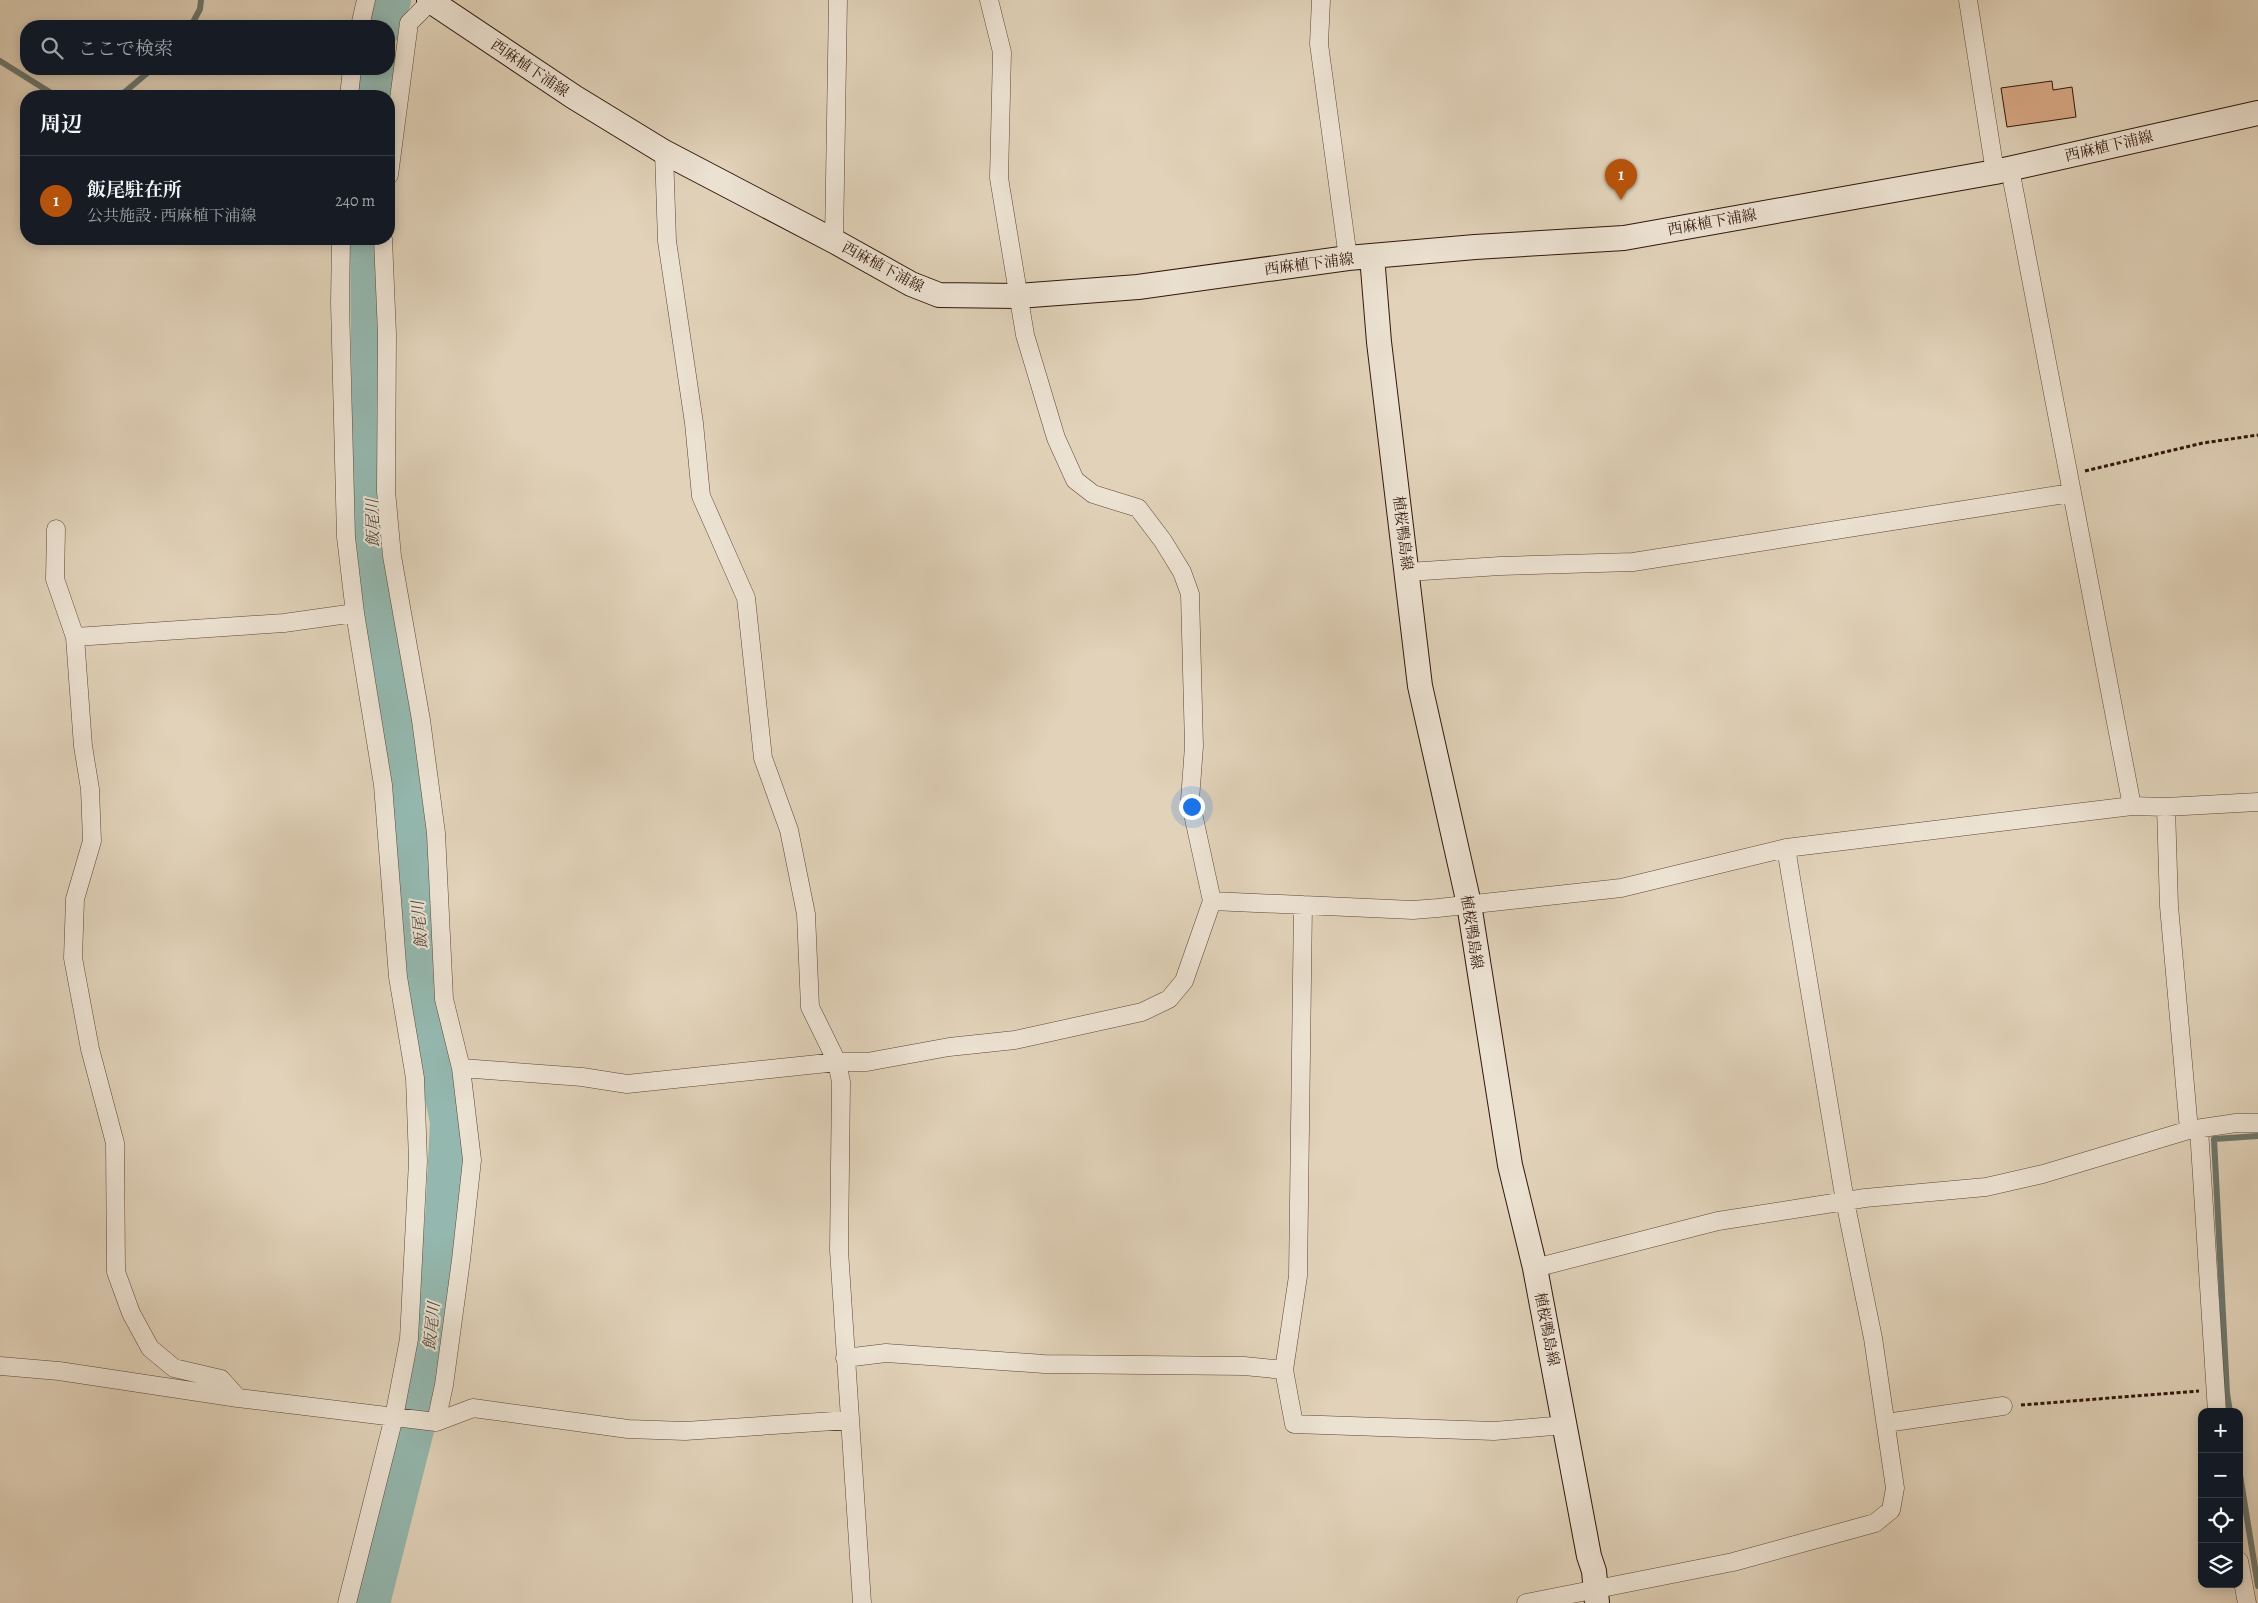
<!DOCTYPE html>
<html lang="ja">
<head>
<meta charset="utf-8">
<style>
  :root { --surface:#171b24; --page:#20242c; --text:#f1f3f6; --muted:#9ea1a6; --line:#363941; --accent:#b45309 }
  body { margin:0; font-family:Alegreya,"Noto Serif JP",serif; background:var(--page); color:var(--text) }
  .controls { position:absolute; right:15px; bottom:15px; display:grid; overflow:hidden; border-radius:10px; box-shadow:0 2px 12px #0003 }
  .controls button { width:45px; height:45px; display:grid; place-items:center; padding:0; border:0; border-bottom:1px solid var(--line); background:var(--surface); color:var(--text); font:25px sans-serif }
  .you { position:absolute; left:1191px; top:806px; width:18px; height:18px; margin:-12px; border:4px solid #fff; border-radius:50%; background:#1a73e8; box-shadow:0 0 0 8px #1a73e833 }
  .badge { display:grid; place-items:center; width:32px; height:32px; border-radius:50%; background:var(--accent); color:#fff; font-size:16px; font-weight:700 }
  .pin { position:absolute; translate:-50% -41px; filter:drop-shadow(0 1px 2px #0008) }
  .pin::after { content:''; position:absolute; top:26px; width:18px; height:15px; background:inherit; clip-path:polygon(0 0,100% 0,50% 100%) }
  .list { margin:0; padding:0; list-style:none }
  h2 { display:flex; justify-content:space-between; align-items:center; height:65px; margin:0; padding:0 20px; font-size:21px }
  h2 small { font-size:16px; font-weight:400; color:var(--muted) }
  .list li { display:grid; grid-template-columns:32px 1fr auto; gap:15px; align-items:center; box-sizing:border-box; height:90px; padding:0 20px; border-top:1px solid var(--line) }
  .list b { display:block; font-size:19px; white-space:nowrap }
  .list p { margin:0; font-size:16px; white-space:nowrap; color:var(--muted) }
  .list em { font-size:16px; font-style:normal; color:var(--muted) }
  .icon { flex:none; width:28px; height:28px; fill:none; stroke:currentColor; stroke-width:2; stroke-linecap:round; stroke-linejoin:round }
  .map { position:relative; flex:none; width:2258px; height:1603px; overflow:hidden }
  .search { position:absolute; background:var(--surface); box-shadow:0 2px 12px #0003; left:20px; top:20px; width:375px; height:55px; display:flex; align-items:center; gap:12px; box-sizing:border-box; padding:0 18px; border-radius:20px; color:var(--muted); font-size:19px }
  .panel { position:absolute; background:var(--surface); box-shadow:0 2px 12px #0003; left:20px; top:90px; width:375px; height:155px; border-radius:20px }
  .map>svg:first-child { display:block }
</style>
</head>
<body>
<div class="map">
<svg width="2258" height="1603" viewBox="0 0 2258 1603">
  <rect width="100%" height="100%" fill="#e1d2b9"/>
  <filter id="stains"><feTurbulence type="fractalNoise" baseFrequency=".004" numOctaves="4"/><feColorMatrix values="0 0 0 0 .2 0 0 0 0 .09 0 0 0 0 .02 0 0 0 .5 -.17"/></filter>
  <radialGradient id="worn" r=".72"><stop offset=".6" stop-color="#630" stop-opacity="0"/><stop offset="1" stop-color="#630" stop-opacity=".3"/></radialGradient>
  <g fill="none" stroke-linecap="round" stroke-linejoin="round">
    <path stroke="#6c776d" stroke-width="6" d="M191,26L200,9L201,0
      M0,61L56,96
      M120,96L152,69
      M2230,1412L2227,1393L2214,1139L2258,1136
      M2239,1469L2258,1586"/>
    <path stroke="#94b8af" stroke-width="38" d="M384,26L387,9L392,0
      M375,96L377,69
      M369,239L372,547L413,850L428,1017L449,1122L444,1219L424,1394L371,1603"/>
  </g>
  <path fill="#dbab88" stroke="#31160a" d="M2052,81L2053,90L2072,87L2076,117L2007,127L2001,88Z"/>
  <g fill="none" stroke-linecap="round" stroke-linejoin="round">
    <g stroke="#5d4536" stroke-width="19">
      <path id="street" d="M1321,0L1319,44L1348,258
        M1968,0L1995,172
        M360,26L366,0
        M349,96L352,69
        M664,152L667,241L694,423L701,496L746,598L763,758L789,830L806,914L810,1007L837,1062L841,1082L839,1250L862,1603
        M2010,169L2132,806
        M389,175L409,23L431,1
        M341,239L340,303L346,537L355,613L383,785L398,977L415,1078L418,1161L409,1339L394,1417L347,1603
        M383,239L387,334L386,491L392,556L421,720L436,833L444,999L461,1068L472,1160L461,1260L444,1385L436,1422
        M834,241L838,0
        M56,529L55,579L75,637L83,746L90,789L92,841L75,899L73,958L90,1049L115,1143L116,1272L131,1313L150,1348L174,1368L221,1379L238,1398
        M1408,572L1500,566L1633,562L2071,493
        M75,637L284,623L355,613
        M2166,807L2169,906L2189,1130
        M1212,901L1413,910L1438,908L1621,888L1786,848L2132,806L2166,807L2258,802
        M461,1068L582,1077L627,1084L837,1062H867L949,1047L1015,1040L1142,1012L1169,999L1184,981L1212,901L1190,800L1194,746L1190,594L1182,572L1163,541L1138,508L1093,494L1075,480L1056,438L1025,335L999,178L1002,52L989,0
        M2199,1129L2217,1412
        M1535,1268L1718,1221L1865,1198L1986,1187L2043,1174L2189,1130L2236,1123H2258
        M845,1358L886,1353L1044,1364L1244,1366L1284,1370L1294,1424L1494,1431L1565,1425
        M0,1366L59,1371L238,1398L436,1422L473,1408L628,1429L685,1431L849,1420
        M1284,1370L1298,1276L1303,905
        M1886,1423L2003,1406
        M2239,1561L2247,1603
        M1526,1603L1733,1562L1875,1523L1891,1510L1895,1488L1873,1338L1845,1201L1786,848"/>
    </g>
    <g stroke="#31160a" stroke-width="26">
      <path id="secondary" d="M429,0L574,97L664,152L834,241L911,284L939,295L1018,296L1138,287L1348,258L1475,247L1624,238L1995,172L2258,113
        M1372,256L1379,342L1420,686L1469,904L1510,1165L1535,1268L1589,1556L1594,1571L1597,1603"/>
    </g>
    <path stroke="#31160a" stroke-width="3" stroke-dasharray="4 2.5" stroke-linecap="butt" d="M2085,471L2203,443L2258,435
      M2021,1405L2199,1391"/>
    <use href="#street" stroke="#ece2d2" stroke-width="18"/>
    <use href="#secondary" stroke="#ece2d2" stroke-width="24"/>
  </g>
  <g text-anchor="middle" stroke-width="4" stroke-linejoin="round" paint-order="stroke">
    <g font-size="15" fill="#31160a" stroke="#ece2d2">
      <text transform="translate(530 68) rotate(34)" y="5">西麻植下浦線</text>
      <text transform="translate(2109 146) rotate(-13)" y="5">西麻植下浦線</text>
      <text transform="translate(1712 222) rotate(-10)" y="5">西麻植下浦線</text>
      <text transform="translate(1309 264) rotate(-7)" y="5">西麻植下浦線</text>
      <text transform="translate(883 267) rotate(28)" y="5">西麻植下浦線</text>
      <text transform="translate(1403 533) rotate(83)" y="5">植桜鴨島線</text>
      <text transform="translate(1472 932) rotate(81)" y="5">植桜鴨島線</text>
      <text transform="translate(1547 1329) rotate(79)" y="5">植桜鴨島線</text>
    </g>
    <g font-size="16" font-style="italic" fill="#4f473c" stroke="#ece2d2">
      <text transform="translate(372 523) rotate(-91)" y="6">飯尾川</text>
      <text transform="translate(419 925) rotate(-95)" y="6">飯尾川</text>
      <text transform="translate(431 1326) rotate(-84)" y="6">飯尾川</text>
    </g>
  </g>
  <rect width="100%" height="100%" filter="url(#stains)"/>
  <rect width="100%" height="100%" fill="url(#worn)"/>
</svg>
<div class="controls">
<button>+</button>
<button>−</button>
<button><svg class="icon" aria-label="locate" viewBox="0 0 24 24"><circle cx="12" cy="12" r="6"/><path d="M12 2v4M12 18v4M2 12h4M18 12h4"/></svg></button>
<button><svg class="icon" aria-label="layers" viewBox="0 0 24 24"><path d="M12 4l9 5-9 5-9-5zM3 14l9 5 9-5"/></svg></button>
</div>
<div class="you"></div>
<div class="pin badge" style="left:1621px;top:200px">1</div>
<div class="search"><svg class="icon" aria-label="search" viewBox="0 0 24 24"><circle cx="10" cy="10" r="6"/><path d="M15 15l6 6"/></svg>ここで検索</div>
<section class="panel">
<h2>周辺<small></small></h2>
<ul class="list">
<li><span class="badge">1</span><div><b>飯尾駐在所</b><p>公共施設 · 西麻植下浦線</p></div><em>240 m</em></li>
</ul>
</section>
</div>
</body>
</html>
